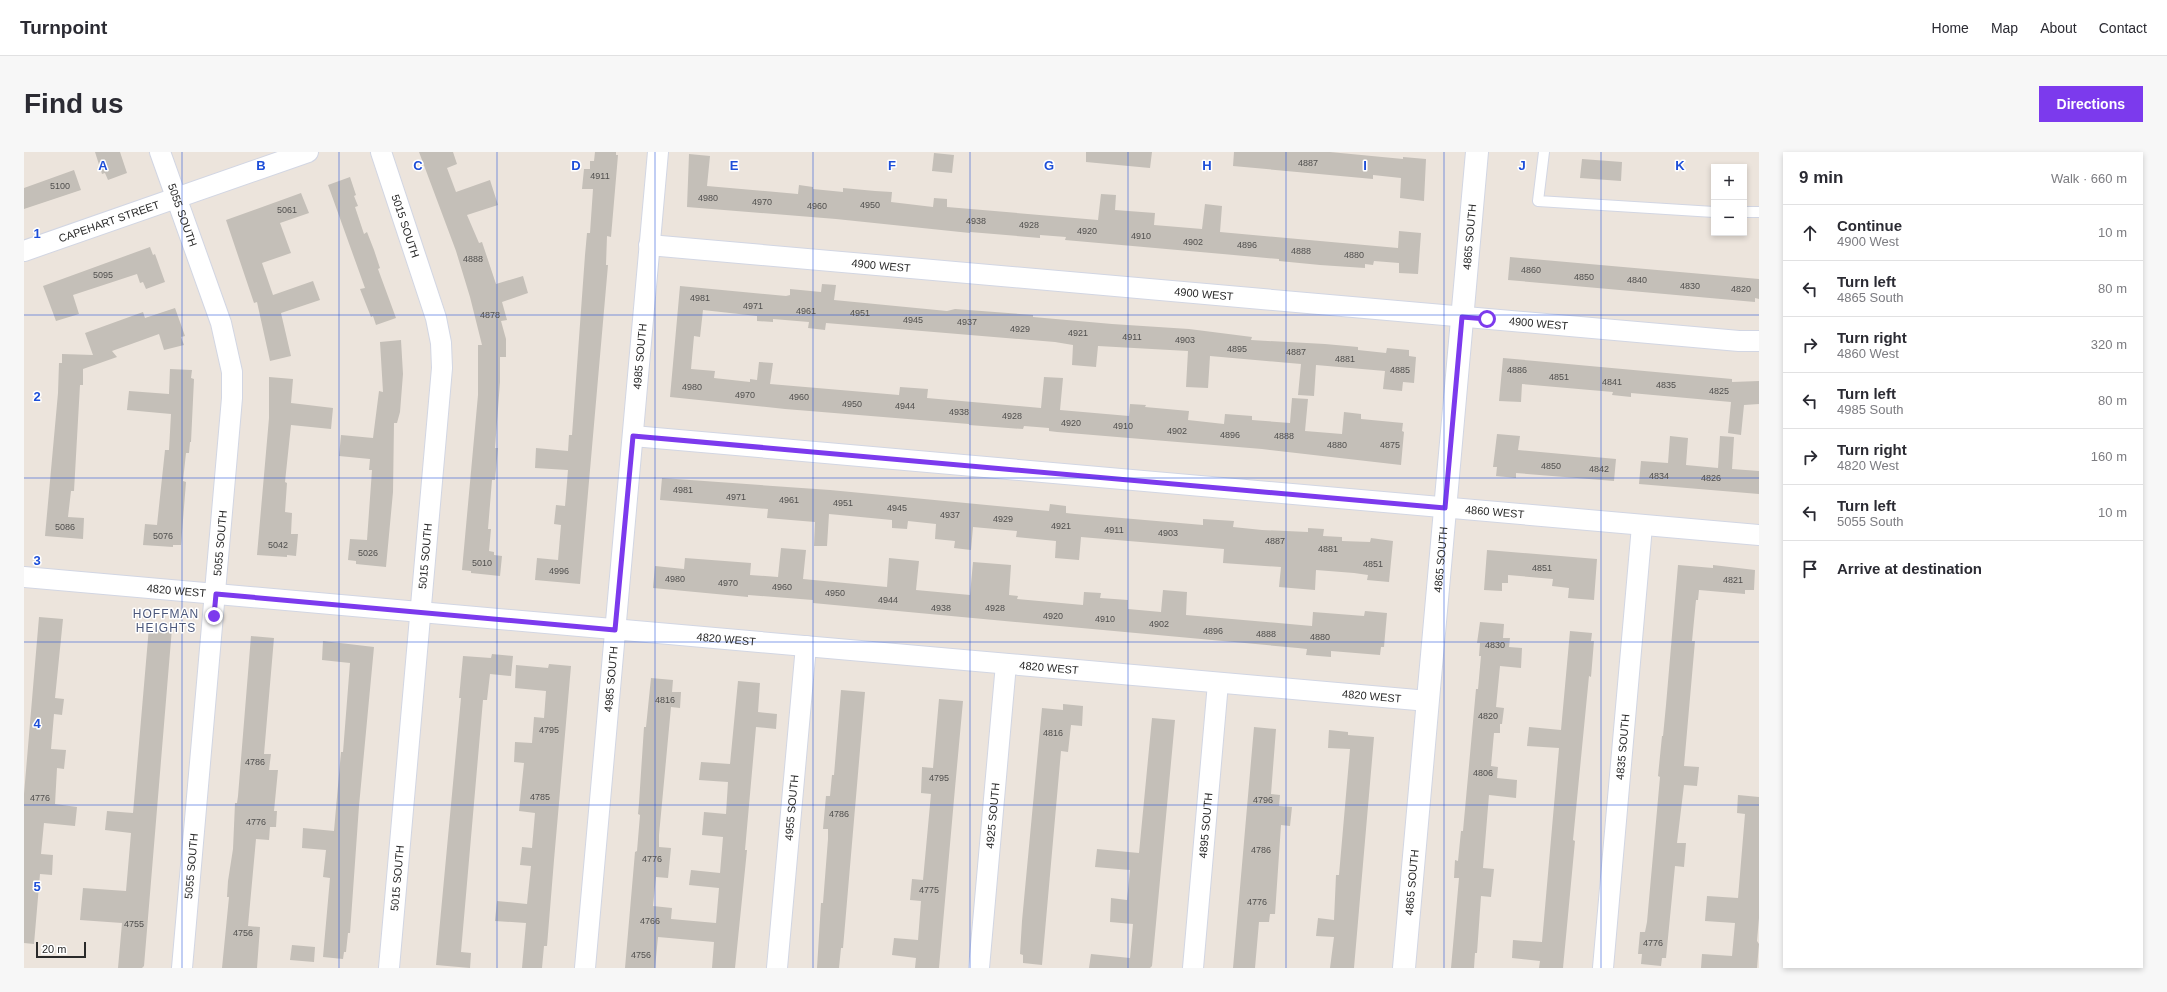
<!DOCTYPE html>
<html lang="en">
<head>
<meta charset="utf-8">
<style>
  :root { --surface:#fff; --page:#f7f7f7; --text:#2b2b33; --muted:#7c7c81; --line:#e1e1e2; --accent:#7c3aed }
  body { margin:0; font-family:Helvetica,sans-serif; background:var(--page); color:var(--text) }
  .controls { position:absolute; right:12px; top:12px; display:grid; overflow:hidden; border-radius:0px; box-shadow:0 2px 6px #0003 }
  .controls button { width:36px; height:36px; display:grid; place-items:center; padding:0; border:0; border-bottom:1px solid var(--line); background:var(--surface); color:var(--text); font:20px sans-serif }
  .scale { position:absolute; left:12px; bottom:10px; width:50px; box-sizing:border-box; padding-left:4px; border:2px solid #2a2a2a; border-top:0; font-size:11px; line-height:14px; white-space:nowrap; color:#2a2a2a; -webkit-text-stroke:3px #fff; paint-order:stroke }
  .stop { position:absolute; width:12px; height:12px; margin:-9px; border:3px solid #7c3aed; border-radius:50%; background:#fff }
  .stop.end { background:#7c3aed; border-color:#fff; box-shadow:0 1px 4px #0008 }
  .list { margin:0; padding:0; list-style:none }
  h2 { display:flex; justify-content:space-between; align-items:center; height:52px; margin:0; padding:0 16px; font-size:17px }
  h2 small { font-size:13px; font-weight:400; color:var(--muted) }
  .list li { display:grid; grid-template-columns:26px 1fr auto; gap:12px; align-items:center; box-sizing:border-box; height:56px; padding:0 16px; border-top:1px solid var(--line) }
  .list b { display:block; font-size:15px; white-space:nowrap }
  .list p { margin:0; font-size:13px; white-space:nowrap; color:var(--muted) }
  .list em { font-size:13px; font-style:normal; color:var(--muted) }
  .icon { flex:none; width:22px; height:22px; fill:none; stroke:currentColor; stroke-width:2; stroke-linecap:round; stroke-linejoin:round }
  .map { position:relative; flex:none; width:1735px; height:816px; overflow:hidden; border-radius:0px }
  header { display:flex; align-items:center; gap:24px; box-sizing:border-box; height:56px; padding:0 20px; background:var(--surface); border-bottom:1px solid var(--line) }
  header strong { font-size:19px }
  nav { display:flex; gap:22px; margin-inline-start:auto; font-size:14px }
  .intro { display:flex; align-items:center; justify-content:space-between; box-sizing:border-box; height:96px; padding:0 24px }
  h1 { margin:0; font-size:28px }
  .button { padding:10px 18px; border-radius:0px; background:var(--accent); color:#fff; font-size:14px; font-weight:700 }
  main { display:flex; gap:24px; padding:0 24px }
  aside { flex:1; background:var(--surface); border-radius:0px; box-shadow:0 2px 6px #0003 }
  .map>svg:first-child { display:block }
</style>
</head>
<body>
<header>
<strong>Turnpoint</strong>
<nav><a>Home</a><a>Map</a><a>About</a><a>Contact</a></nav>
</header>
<div class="intro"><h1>Find us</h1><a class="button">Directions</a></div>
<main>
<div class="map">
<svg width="1735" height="816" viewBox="0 0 1735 816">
  <rect width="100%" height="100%" fill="#ece4dc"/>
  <path fill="#c4bfb8" d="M71,0H96L103,21L84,28L81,21L78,22Z
    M395,0H429L433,12L423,16L432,40L466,28L474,53L443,63L455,91L458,90L472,132L499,124L504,141L478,150L483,168L477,169L482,187V205H476V230L471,296H474L471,328H468L464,377H467L465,399L470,400V403L478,404L476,424L447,421V419L438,418L454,243V193H458L446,145L432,99Z
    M571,0H592V3H594L587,85L583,84L582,113H584L556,432L511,428L513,406L534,408L537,373L530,372L532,353L541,354L544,318L511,316L512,296L544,299L545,283H548L561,103L563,81H566L569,37H558L560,17H566V9H570Z
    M1062,0H1128L1126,16L1062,10Z
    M1210,0H1306L1379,7V5L1402,7L1400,49L1376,46L1377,26L1349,23V27L1209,14Z
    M910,1L930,3L928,21L908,19Z
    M665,2L686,4L683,34L774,42L775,33L789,35V37L819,40V36L851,39L868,40L867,50L909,55L910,46L923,47V55L1074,68L1077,42L1092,43L1091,58L1131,61L1130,73L1178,77L1181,52L1198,54L1196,80L1374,96L1375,79L1397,81L1394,122L1375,121V111L1350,109L1349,113L1341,112V116L1296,113L1255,109V107L1041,88L1042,85L1016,83V86L946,80V81L812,67L663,55Z
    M1558,7L1598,10L1597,29L1556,26Z
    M50,18L57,38L0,57V36Z
    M326,25L332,43L330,44L334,54L331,55L340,82L343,80L350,98L356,116L354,117L372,166L352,173L349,164L347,165L336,137L341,136L304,33Z
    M277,41L285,61L256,71L267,101L238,111L249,143L289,129L296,148L257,161L267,204L246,209L233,150L230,151L202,68Z
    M126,95L129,103L131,102L141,130L122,137L119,130L116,131L113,122L49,143L55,162L32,169L19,134Z
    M1486,105L1735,127V147L1731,146V150L1484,128Z
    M798,132L812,133L810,148L923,159L931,157L1009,163V165L1088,172L1165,177L1228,185L1227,188L1301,192L1334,195V198L1362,201L1363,196L1385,198V204L1392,205L1390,231L1379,230L1378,239L1359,237L1361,219L1292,213L1290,244L1274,243L1277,212L1186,204L1184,236L1162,235L1164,199L1074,194L1072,215L1048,213L1049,193L1031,190L802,171L801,178L784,176L785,170L749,167V170L733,169V164L679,158L676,185L670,184L667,217L691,219L690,226L726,230V227L733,228L735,210L749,211L746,232L875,243L876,235L904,237L903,246L1017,256L1020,225L1039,226L1036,258L1105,264L1106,252L1122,253L1121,255L1165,259L1164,268L1200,272L1201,262L1228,264V268L1266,271L1268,246L1284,247L1281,279L1318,282L1320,260L1337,262V267L1379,271L1378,279L1380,280L1377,313L1238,297L1033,280L1025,279V276L1000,274L999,277L945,273V272L761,257L646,245L656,134L762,144L766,143V137L797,140Z
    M151,156L161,184L157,185L160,193L140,198L135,182L88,199L93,205L59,217V233H56L50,339H47L44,365L60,366L59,387L21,384L34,241L35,211H38V202L69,203L61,181L119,160L121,166Z
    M377,188L379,222L376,260L373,271H370L369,340L362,415L332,412V409L324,408L326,387L343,388L348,318H345L346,307L315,304L317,283L349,286L355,239L359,240L356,190Z
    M1479,206L1708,227V230L1735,229V252L1720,253L1717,283L1704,281L1707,250L1607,241V245L1588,243L1589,240L1498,232L1497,250L1475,249Z
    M146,217L168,218L167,226L170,227L167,290H166L165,301H162L159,329L162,330L157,393H149V395L119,393L121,372L133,373L141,298H145L147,262L103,258L105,239L145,242Z
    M245,225L269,227L267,251L309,256L307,277L267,273L261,330L263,331L261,360L268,361L267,382H274L272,404L263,403V405L233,403L245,266Z
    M1473,282L1496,284L1494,298L1592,307L1590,329L1492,321V326L1472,324L1473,315H1469Z
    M1646,284L1664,286L1662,313L1694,316L1696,284L1710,285L1708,317L1735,319V342L1615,332L1617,309L1644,311Z
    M638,326L806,338L1025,359L1026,352L1042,354V361L1051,362L1179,373V367L1210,369L1209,375L1238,378L1284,380V376L1300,377L1299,384L1318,385V389L1346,390L1347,386L1369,389L1365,430L1343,428L1344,423L1330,421L1292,418L1291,438L1255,435L1257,415L1199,411L1200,397L1057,385L1055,408L1031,406L1032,389L992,385L993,379L949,375L947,398L930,396L931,389L911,387L912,372L884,369L883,377L868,376V368L805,362L803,394H790L791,370L743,366L744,357L636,348Z
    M757,396L782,398L779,427L863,435L865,406L895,409L892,438L946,443L949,410L987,413L985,443L994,444L993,447L1059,453L1060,440L1077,441L1076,446L1104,448V457L1137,460L1139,438L1163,440L1162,463L1288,474L1289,460L1340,464L1341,459L1363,461L1360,495H1357L1356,503L1307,499V505L1282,503L1283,497L1274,496L895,461L789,451V448L724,443V445L629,436L631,414L660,417L661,406L727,411L726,423L754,425Z
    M1463,398L1573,407L1570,448L1544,446L1545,436L1528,434L1529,427L1484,423V431H1478V439L1460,438Z
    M1654,413L1689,416V413L1731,418L1730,438H1721V442L1675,438L1674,448H1672L1668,489H1671L1660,614L1675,615L1673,634L1660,633L1653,691H1662L1660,715L1651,714L1642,806H1638L1637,814L1617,812L1618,802H1614L1616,780H1621L1623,770L1636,625L1634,624L1638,584H1639L1642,553Z
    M15,465L39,467L31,546L40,547L38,563L30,562L27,597L42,598L40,617L33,616L31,652L53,655L51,674L20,671L17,702L29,703L28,723L16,722L10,792L0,791V642Z
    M1456,470L1480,472L1479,486H1486L1485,495L1498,496L1497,516L1476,514L1472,555L1480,556L1478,572H1476V581H1470L1467,614L1474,615L1473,626L1493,628L1492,646L1465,643L1459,716L1470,717L1467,745L1457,744L1453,801H1451L1450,816H1427L1435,726H1430L1431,708L1434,709L1437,679H1439L1452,537H1454L1457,504H1455L1456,491H1453Z
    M125,475L148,476L120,814L118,816H94L98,771L56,768L59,736L102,739L107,681L81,678L83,659L109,661Z
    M1546,479L1568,481L1567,489H1570L1567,525L1565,524L1549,688L1551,689L1539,816H1515L1516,809L1488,806L1489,788L1518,790L1535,596L1503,594L1505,575L1537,578Z
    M227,484L250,486L240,602H247L245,618H254L250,659H253L252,675H246L245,688L232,687L224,774L236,775L233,816H198L205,745H203L204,729L209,697L211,651H213L214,644Z
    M299,489L350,495L335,654L326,781H324L322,800H320L319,807L299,805L306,726L299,725L302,698L278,696L279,676L310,679L317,600H319L326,511L298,508Z
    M468,502L489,504L487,524L466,522L463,548H459L437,800L447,801L446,816L412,813L437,546H435L439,504L467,506Z
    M525,512L547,514L530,708L523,794H520L518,816H498L502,771L471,769L473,749L503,752L507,714L496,713L498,695L508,696L511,661L495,659L500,611L490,610L491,590L508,591L510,565L520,566L522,539L491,536L492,513L524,516Z
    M627,526L649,528L648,540H657L656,556L647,555L635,683V695L647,696L644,726L632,725L629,754L648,756L647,767L692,771L695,736L665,733L667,718L696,721L699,685L678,683L680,660L702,662L704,630L675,628L677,610L706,612L714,529L736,531L734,560L753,562L752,577L732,575L721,698H723L711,816H688L690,790L634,785L631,816H601L611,700L613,699L616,663L614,662L615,651L620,575H622Z
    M817,538L841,540L819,796H817L815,816H793L797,751H799L804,687V677H799L802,644H806L808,623H810Z
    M915,547L939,549L931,636L915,816H891L892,806L868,803L870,786L894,788L897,749L886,748L888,727L899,728L907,642L897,641L898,615L909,616Z
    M1039,552L1059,554L1058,574L1047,573L1044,600L1037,599L1018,813L999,811V803L996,802L998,769L1018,556L1039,558Z
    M1128,566L1151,568L1128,814L1126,816H1065L1067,802L1106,806L1109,772L1086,770L1087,746L1103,748L1106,718L1071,715L1073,697L1115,701Z
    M1230,575L1252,577L1247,642L1256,643L1255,654L1268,655L1266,674L1257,673L1251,762H1246L1245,770H1235L1231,816H1209Z
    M1305,578L1324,580V583L1350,585L1330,816H1306L1310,785L1292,784L1294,766L1310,768L1312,723H1315L1326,597L1304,596Z
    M1714,643L1735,645V766L1733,789L1735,792L1733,816H1677L1678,802L1708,804L1711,771L1681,769L1683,744L1714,746L1721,662L1713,661Z
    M268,793L291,795L290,810L266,808Z"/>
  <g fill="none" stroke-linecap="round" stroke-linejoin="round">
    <g stroke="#d2d6e3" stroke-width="12">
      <path id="lane" d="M1520,0L1514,49L1690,60
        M1720,60H1735"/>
    </g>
    <g stroke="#d2d6e3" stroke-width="22">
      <g id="street">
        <path id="s1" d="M136,0L197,171L208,220V246L158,816"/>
        <path id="s2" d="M357,0L412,166L417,191L418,216L365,816"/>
        <path id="s3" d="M625,93L1715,189H1735"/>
        <path id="s4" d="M0,99L284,0"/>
        <path id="s5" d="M609,284L1735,383"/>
        <path id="s6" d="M0,425L1404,549"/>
        <path id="s7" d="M561,816L634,0"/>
        <path id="s8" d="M753,816L782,494"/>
        <path id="s9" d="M955,816L982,512"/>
        <path id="s10" d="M1169,816L1194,531"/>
        <path id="s11" d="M1579,816L1618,374"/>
      </g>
    </g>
    <g stroke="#d2d6e3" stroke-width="24">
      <g id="secondary">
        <path id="s12" d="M1380,816L1453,0"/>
      </g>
    </g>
    <use href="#lane" stroke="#fff" stroke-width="10"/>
    <use href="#street" stroke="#fff" stroke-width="20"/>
    <use href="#secondary" stroke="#fff" stroke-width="22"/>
  </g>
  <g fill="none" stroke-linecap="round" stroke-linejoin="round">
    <path stroke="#7c3aed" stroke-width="5" d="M190,464L192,442L591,478L609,284L1421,356L1438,165L1463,167"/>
  </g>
  <path fill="none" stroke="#1d4ed8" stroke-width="1" stroke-opacity="0.55" d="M158,0V816M315,0V816M473,0V816M631,0V816M789,0V816M946,0V816M1104,0V816M1262,0V816M1420,0V816M1577,0V816M0,163H1735M0,326H1735M0,490H1735M0,653H1735"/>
  <g text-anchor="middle" stroke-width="3" stroke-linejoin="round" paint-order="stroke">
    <g font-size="9" fill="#504f4e">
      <text x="1284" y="14">4887</text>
      <text x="576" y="27">4911</text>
      <text x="36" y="37">5100</text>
      <text x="684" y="49">4980</text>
      <text x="738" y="53">4970</text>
      <text x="846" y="56">4950</text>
      <text x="793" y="57">4960</text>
      <text x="263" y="61">5061</text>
      <text x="952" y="72">4938</text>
      <text x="1005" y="76">4928</text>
      <text x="1063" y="82">4920</text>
      <text x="1117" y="87">4910</text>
      <text x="1169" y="93">4902</text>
      <text x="1223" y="96">4896</text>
      <text x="1277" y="102">4888</text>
      <text x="1330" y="106">4880</text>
      <text x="449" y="110">4888</text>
      <text x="1507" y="121">4860</text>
      <text x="79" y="126">5095</text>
      <text x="1560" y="128">4850</text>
      <text x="1613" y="131">4840</text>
      <text x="1666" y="137">4830</text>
      <text x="1717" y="140">4820</text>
      <text x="676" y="149">4981</text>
      <text x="729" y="157">4971</text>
      <text x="782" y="162">4961</text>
      <text x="836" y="164">4951</text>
      <text x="466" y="166">4878</text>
      <text x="889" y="171">4945</text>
      <text x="943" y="173">4937</text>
      <text x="996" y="180">4929</text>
      <text x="1054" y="184">4921</text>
      <text x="1108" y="188">4911</text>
      <text x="1161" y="191">4903</text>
      <text x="1213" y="200">4895</text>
      <text x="1272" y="203">4887</text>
      <text x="1321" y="210">4881</text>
      <text x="1376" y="221">4885</text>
      <text x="1493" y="221">4886</text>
      <text x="1535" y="228">4851</text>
      <text x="1588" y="233">4841</text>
      <text x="1642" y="236">4835</text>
      <text x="668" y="238">4980</text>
      <text x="1695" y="242">4825</text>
      <text x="721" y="246">4970</text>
      <text x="775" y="248">4960</text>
      <text x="828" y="255">4950</text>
      <text x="881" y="257">4944</text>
      <text x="935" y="263">4938</text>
      <text x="988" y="267">4928</text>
      <text x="1047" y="274">4920</text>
      <text x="1099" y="277">4910</text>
      <text x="1153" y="282">4902</text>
      <text x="1206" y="286">4896</text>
      <text x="1260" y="287">4888</text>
      <text x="1313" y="296">4880</text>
      <text x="1366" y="296">4875</text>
      <text x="1527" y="317">4850</text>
      <text x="1575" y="320">4842</text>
      <text x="1635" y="327">4834</text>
      <text x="1687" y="329">4826</text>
      <text x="659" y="341">4981</text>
      <text x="712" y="348">4971</text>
      <text x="765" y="351">4961</text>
      <text x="819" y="354">4951</text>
      <text x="873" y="359">4945</text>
      <text x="926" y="366">4937</text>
      <text x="979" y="370">4929</text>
      <text x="1037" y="377">4921</text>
      <text x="41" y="378">5086</text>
      <text x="1090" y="381">4911</text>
      <text x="1144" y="384">4903</text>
      <text x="139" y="387">5076</text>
      <text x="1251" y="392">4887</text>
      <text x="254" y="396">5042</text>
      <text x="1304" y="400">4881</text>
      <text x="344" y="404">5026</text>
      <text x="458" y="414">5010</text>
      <text x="1349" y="415">4851</text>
      <text x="1518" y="419">4851</text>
      <text x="535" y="422">4996</text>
      <text x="651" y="430">4980</text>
      <text x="1709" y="431">4821</text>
      <text x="704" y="434">4970</text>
      <text x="758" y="438">4960</text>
      <text x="811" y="444">4950</text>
      <text x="864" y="451">4944</text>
      <text x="917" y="459">4938</text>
      <text x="971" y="459">4928</text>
      <text x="1029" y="467">4920</text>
      <text x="1081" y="470">4910</text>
      <text x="1135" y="475">4902</text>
      <text x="1189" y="482">4896</text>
      <text x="1242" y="485">4888</text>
      <text x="1296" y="488">4880</text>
      <text x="1471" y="496">4830</text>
      <text x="641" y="551">4816</text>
      <text x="1464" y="567">4820</text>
      <text x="525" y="581">4795</text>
      <text x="1029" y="584">4816</text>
      <text x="231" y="613">4786</text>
      <text x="1459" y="624">4806</text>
      <text x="915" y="629">4795</text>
      <text x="516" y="648">4785</text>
      <text x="16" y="649">4776</text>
      <text x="1239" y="651">4796</text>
      <text x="815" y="665">4786</text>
      <text x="232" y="673">4776</text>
      <text x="1237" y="701">4786</text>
      <text x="628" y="710">4776</text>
      <text x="905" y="741">4775</text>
      <text x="1233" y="753">4776</text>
      <text x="626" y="772">4766</text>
      <text x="110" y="775">4755</text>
      <text x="219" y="784">4756</text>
      <text x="1629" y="794">4776</text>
      <text x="617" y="806">4756</text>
    </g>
    <g font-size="11" fill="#2a2a2a" stroke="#fff">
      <text dy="4" stroke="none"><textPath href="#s1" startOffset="67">5055 SOUTH</textPath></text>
      <text dy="4" stroke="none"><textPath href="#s4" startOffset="90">CAPEHART STREET</textPath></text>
      <text dy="4" stroke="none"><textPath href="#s2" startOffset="78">5015 SOUTH</textPath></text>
      <text dy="4" stroke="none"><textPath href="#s12" startOffset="734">4865 SOUTH</textPath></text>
      <text dy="4" stroke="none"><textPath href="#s3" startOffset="233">4900 WEST</textPath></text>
      <text dy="4" stroke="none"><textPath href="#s3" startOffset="557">4900 WEST</textPath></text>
      <text dy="4" stroke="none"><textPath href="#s3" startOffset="893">4900 WEST</textPath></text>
      <text dy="4" stroke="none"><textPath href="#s7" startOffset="614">4985 SOUTH</textPath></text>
      <text dy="4" stroke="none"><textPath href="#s5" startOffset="865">4860 WEST</textPath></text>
      <text transform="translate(196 391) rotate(-85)" y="4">5055 SOUTH</text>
      <text transform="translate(401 404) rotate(-85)" y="4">5015 SOUTH</text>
      <text dy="4" stroke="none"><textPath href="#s12" startOffset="410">4865 SOUTH</textPath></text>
      <text dy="4" stroke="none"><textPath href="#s6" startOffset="153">4820 WEST</textPath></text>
      <text dy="4" stroke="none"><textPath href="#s6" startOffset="705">4820 WEST</textPath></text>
      <text dy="4" stroke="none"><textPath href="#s6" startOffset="1029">4820 WEST</textPath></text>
      <text dy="4" stroke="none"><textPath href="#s7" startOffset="290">4985 SOUTH</textPath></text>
      <text dy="4" stroke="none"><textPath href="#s6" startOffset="1353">4820 WEST</textPath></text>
      <text dy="4" stroke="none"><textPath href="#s11" startOffset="222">4835 SOUTH</textPath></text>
      <text dy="4" stroke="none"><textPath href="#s8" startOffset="161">4955 SOUTH</textPath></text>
      <text dy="4" stroke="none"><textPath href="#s9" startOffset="153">4925 SOUTH</textPath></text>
      <text dy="4" stroke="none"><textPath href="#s10" startOffset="143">4895 SOUTH</textPath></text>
      <text transform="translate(167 714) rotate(-85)" y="4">5055 SOUTH</text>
      <text transform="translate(373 726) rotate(-85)" y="4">5015 SOUTH</text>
      <text dy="4" stroke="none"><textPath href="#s12" startOffset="86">4865 SOUTH</textPath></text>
    </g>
    <g font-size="12" letter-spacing="1" fill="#4b577b" stroke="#fff">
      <text x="142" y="466">HOFFMAN<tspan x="142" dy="14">HEIGHTS</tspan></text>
    </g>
  </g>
  <g font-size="13" text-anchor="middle" font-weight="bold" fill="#1d4ed8" stroke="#fff" stroke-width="3" stroke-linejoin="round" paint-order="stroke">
    <text x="79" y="18">A</text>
    <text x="237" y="18">B</text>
    <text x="394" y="18">C</text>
    <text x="552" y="18">D</text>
    <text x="710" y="18">E</text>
    <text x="868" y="18">F</text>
    <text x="1025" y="18">G</text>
    <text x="1183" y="18">H</text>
    <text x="1341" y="18">I</text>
    <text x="1498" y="18">J</text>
    <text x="1656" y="18">K</text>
    <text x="13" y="86">1</text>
    <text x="13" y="249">2</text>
    <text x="13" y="413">3</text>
    <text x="13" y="576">4</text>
    <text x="13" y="739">5</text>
  </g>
</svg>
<div class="controls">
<button>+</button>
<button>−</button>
</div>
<div class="scale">20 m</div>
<div class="stop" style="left:1463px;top:167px"></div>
<div class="stop end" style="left:190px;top:464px"></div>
</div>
<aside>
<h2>9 min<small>Walk · 660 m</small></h2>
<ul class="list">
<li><svg class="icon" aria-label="ahead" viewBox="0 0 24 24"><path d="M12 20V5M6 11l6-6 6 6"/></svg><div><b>Continue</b><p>4900 West</p></div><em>10 m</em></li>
<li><svg class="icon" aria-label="left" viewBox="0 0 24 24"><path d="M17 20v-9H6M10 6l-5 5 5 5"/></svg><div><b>Turn left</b><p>4865 South</p></div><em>80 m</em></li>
<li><svg class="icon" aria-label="right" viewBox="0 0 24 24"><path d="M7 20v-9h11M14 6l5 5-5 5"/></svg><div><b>Turn right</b><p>4860 West</p></div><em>320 m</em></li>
<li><svg class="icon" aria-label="left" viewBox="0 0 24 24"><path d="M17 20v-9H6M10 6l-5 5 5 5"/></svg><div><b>Turn left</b><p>4985 South</p></div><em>80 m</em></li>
<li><svg class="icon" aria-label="right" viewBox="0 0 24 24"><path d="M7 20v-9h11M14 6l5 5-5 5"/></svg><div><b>Turn right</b><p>4820 West</p></div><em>160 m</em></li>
<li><svg class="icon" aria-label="left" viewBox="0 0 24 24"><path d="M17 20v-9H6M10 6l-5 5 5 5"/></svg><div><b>Turn left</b><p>5055 South</p></div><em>10 m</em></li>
<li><svg class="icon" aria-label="arrive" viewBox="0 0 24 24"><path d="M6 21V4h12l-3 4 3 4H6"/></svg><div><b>Arrive at destination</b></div></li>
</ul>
</aside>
</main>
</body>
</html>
